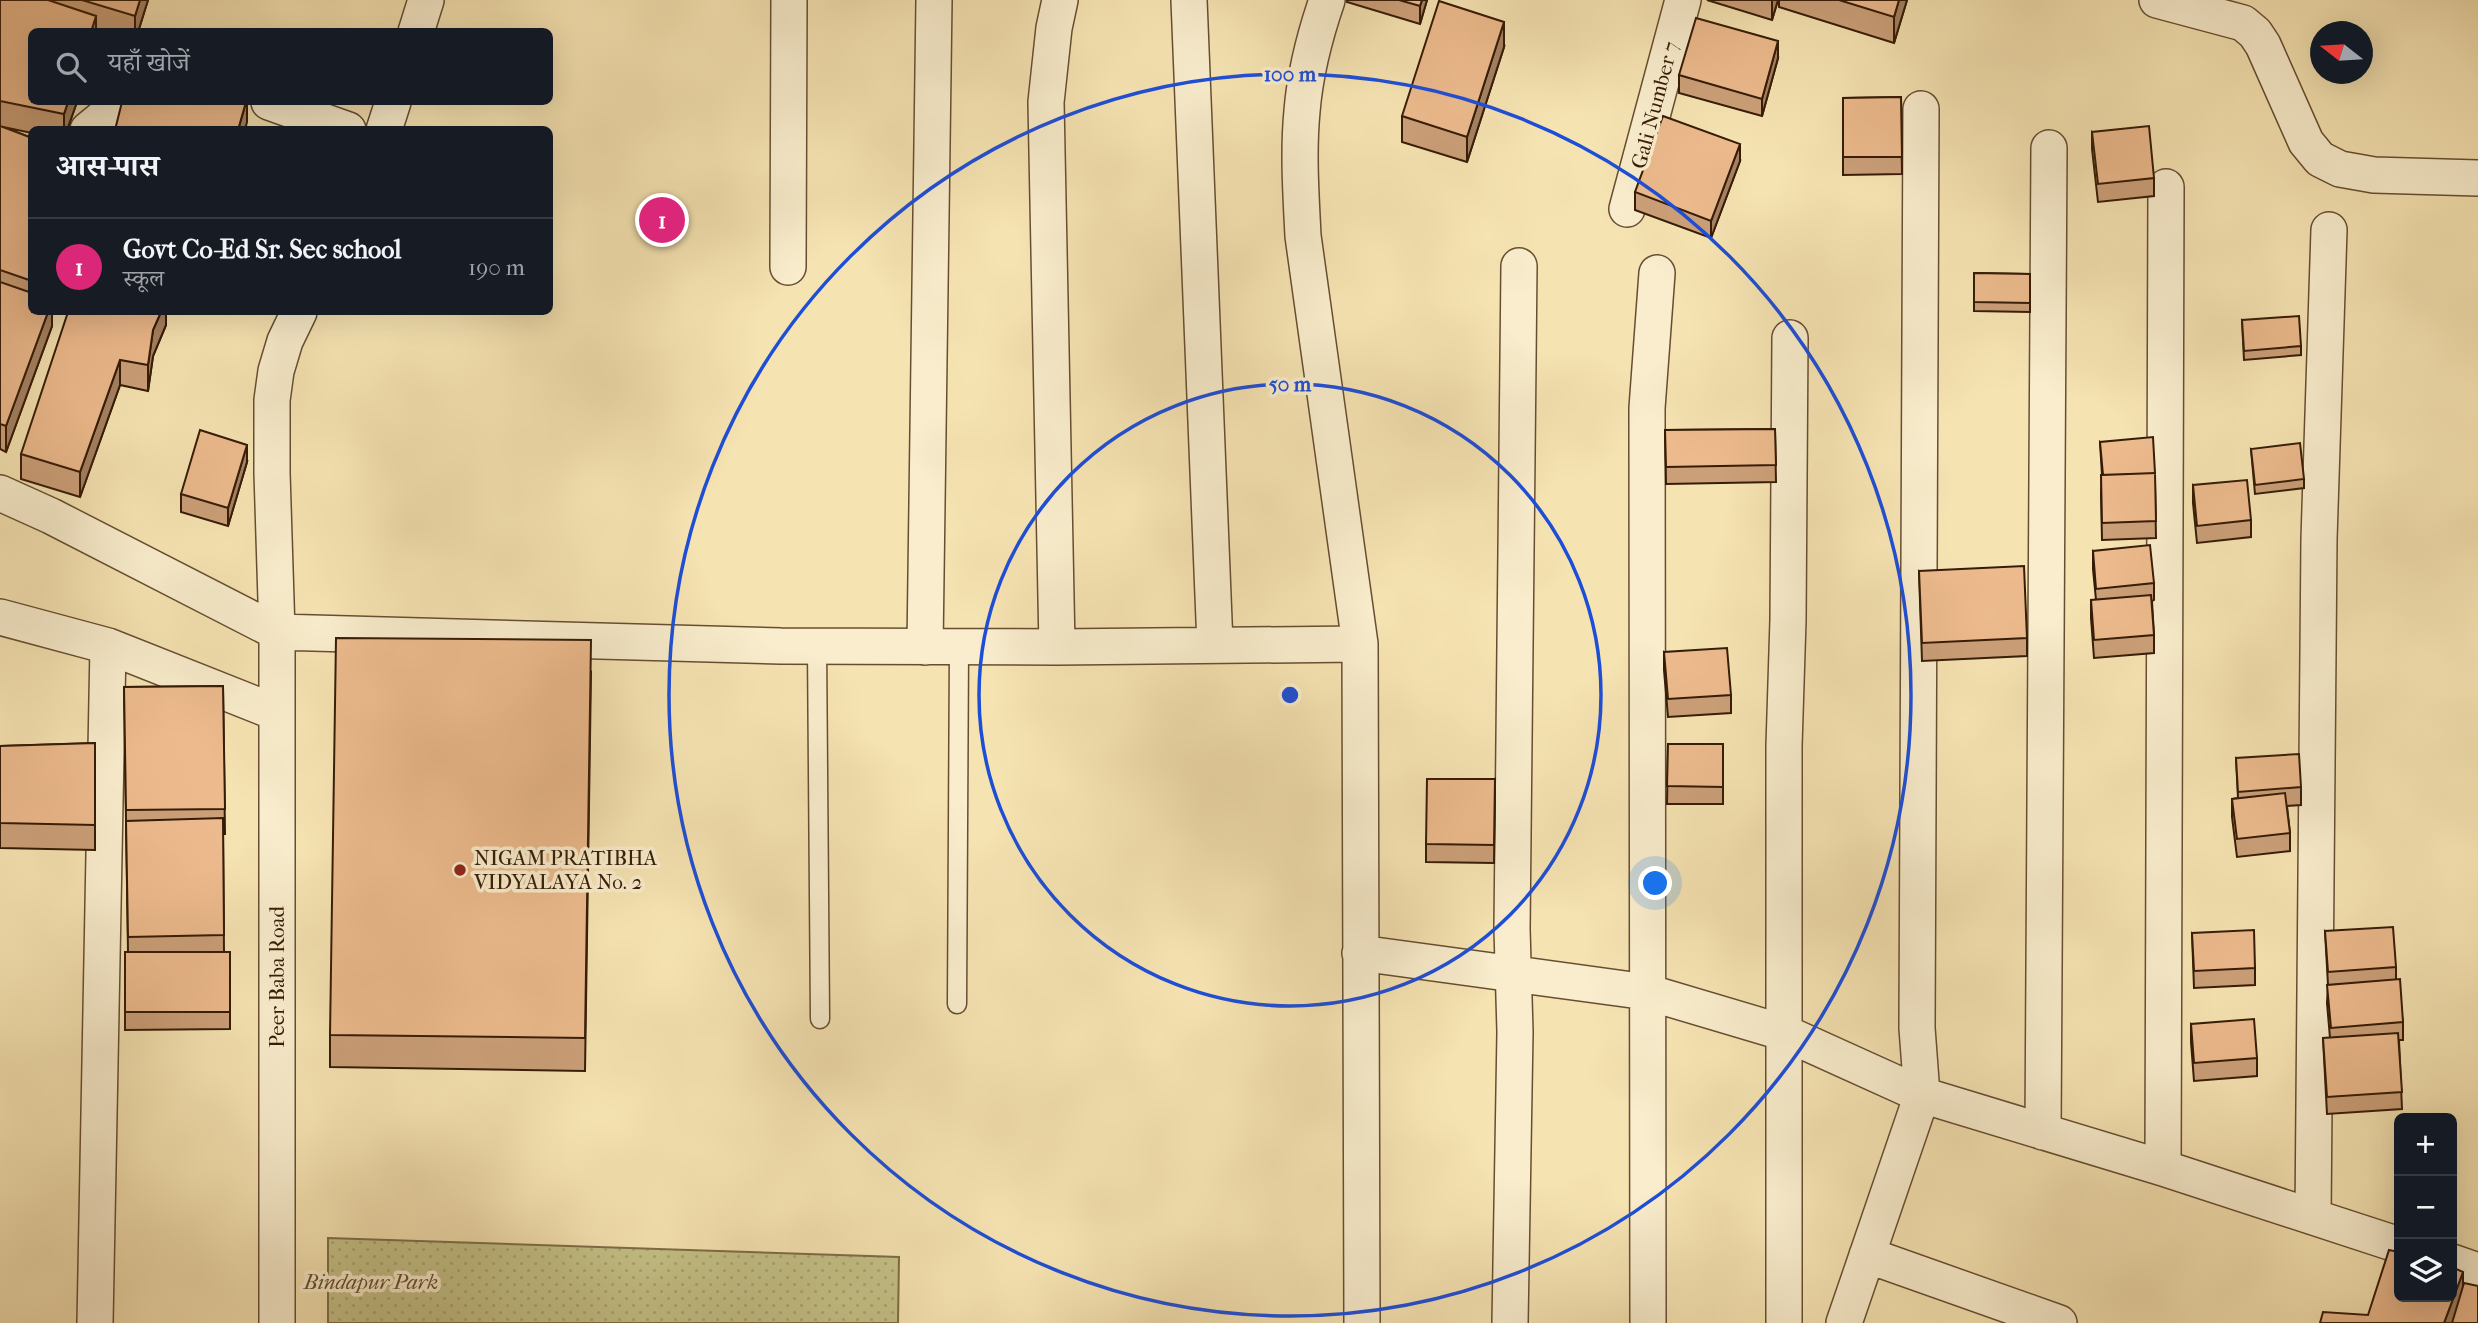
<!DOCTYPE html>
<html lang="hi">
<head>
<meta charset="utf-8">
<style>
  :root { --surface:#171b24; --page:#242831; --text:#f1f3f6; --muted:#9ea1a6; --line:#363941; --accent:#db2777 }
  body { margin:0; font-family:"IM FELL French Canon","Noto Serif Devanagari",serif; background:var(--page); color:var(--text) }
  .controls { position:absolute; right:21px; bottom:21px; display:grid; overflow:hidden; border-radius:10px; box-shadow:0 7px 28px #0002 }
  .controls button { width:63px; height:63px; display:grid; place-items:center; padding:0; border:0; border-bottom:2px solid var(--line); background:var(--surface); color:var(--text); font:35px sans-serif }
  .compass { position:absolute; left:2310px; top:21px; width:63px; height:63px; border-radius:50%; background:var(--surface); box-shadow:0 7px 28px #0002; rotate:287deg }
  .you { position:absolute; left:1656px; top:884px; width:24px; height:24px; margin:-18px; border:5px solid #fff; border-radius:50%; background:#1a73e8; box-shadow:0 0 0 10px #1a73e833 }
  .badge { display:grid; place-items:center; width:46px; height:46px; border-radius:50%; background:var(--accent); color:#fff; font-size:23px; font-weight:700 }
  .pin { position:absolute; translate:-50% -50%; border:4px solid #fff; box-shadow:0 2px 7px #0006 }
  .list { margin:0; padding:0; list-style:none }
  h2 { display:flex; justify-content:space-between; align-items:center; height:91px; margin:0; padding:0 28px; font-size:30px }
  h2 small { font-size:23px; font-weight:400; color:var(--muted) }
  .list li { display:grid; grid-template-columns:46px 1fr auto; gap:21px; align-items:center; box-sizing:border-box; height:98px; padding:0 28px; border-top:2px solid var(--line) }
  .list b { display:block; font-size:26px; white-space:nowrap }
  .list p { margin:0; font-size:23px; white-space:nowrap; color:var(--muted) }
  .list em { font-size:23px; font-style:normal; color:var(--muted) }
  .icon { flex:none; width:38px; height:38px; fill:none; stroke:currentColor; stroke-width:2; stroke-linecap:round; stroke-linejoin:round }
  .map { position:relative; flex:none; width:2478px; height:1323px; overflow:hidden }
  .search { position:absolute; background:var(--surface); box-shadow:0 7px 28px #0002; left:28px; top:28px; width:525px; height:77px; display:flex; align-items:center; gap:18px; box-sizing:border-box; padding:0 24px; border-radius:10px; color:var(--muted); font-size:26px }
  .panel { position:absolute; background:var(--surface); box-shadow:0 7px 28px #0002; left:28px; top:126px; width:525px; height:189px; border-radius:10px }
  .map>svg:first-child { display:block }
</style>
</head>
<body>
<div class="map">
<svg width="2478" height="1323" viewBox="0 0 2478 1323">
  <defs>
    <pattern id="grass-dots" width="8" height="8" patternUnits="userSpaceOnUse" patternTransform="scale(1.75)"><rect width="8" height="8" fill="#c4c187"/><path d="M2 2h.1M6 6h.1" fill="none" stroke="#a9a573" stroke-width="1.8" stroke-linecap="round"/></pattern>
  </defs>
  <rect width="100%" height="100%" fill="#f6e3b2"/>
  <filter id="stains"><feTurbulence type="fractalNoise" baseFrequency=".00286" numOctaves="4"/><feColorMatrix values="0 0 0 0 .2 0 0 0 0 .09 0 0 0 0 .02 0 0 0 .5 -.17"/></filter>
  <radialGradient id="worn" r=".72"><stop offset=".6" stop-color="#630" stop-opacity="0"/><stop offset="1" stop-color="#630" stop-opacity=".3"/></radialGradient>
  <path fill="url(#grass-dots)" stroke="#7d6e47" stroke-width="2" d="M328,1238L899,1257L898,1323H328Z"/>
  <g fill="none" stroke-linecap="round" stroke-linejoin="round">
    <g stroke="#664e32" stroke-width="21">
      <path id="service" d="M817,646L820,1019
        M957,1004L959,647"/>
    </g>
    <g stroke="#664e32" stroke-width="38">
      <path id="minor" d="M1189,0L1215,645
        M1327,0C1315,35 1305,74 1302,111C1298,153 1301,195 1303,236L1360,644L1362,1323
        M2157,0L2243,23L2255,33L2263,45L2306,142L2320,159L2340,169L2374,175L2478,178
        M416,32L426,0
        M269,102L348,130
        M88,130L122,102
        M384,130L393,102
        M1627,209L1683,0
        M788,267L789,0
        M0,493L51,516L277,632L781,646L1057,647L1360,644
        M0,617L108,646L277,713
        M925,647L934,0
        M1057,647L1046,102L1054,28L1060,0
        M1360,953L1647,992L1785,1033L1922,1095L2163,1168L2399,1245
        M2043,1132L2049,148
        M2163,1168L2166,187
        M2313,1217L2319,539L2329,230
        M1867,1255L2059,1323
        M2452,1262L2478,1271
        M95,1323L108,646
        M277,1323V632L272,473V400L276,371L285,341L299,312
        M1510,1323L1515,1032L1512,929L1519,266
        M1648,1323L1647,408L1657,273
        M1784,1323V746L1788,620L1790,338
        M1844,1323L1922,1095L1917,1028L1921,109"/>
    </g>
    <use href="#service" stroke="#f9edcd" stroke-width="18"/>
    <use href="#minor" stroke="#f9edcd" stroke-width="35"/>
  </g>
  <path fill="#cba079" stroke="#361c07" stroke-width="2" d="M0,0H148L138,32H101L96,30V32L32,102H77L67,130H32V133L3,127L32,138V312H52V326L6,452L0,449Z
    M1347,0H1427L1420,24L1347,2Z
    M1707,0H1778L1772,20Z
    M1779,0H1907L1894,43L1779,7Z
    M1504,47L1467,162L1402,142V116Z
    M1778,58L1762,116L1679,93V75Z
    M1901,97L1902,174L1843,175V98Z
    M2092,132L2154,178V196L2098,202L2092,149Z
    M1740,161L1711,238L1635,210V192Z
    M1974,273L2030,274V312L1974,311Z
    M166,312V325L153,356L148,391L120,385L80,497L21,479V454Z
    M2242,320L2301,346V355L2244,360Z
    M1775,429L1776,482L1666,484L1665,430Z
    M2100,442L2155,482L2156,538L2102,540L2101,493L2102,475Z
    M2251,449L2304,479V488L2255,494Z
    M247,462L228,526L181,512V494Z
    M2193,485L2251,520V537L2197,543L2193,503Z
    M2093,551L2154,583V600L2152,601L2154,635V653L2094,658L2091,618V600H2096L2093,569Z
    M1919,571L2027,638V656L1922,661Z
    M1664,652L1731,695V713L1668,717L1664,670Z
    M591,673L585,1071L330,1067V1035Z
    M223,686L225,834H223L224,952H230V1029L125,1030V952H128L124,687Z
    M95,743V850L0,848V746Z
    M1668,744H1723V804H1667Z
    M2236,758L2301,787V805L2287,806L2290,833V851L2237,857L2232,817V799L2238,798Z
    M1495,779L1494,863L1426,862V844Z
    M2325,931L2396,967V979L2403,1022V1040H2399L2402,1109L2327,1114L2323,1038H2330L2327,1003L2328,985Z
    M2192,933L2255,968V985L2194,988Z
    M2191,1024L2257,1058V1076L2194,1081L2191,1042Z"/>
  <path fill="#a58263" stroke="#361c07" stroke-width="2" d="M140,0H148L138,32H135V16Z
    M1422,0H1427L1420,24V6Z
    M1772,0H1778L1772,20Z
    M1899,0H1907L1894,43V17Z
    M96,16V32H91Z
    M1504,22V47L1467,162V137Z
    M1778,41V58L1762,116V99Z
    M68,102H77L67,130H64V114Z
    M246,102H247V122L245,130H238Z
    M1740,144V161L1711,238V221Z
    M48,312H52V326L6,452V426Z
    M161,312H166V325L153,356L148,391V365L153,330Z
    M120,360V385L80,497V472Z
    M247,445V462L228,526V508Z
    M2463,1272V1298L2453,1323H2444Z"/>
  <path fill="#ecba8d" stroke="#361c07" stroke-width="2" d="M0,0H48L96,16L91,32H32V102H68L64,114L0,101Z
    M82,0H140L135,16Z
    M1399,0H1422L1420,6Z
    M1839,0H1899L1894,17Z
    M1439,1L1504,22L1467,137L1402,116Z
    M1696,18L1778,41L1762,99L1679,75Z
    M1901,97L1902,157H1843V98Z
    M122,102H246L238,130H115Z
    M1663,116L1740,144L1711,221L1635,192Z
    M0,126L32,138V281L0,270Z
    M2149,126L2154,178L2098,184L2092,132Z
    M1974,273L2030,274V303L1974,302Z
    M0,282L32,293V312H48L6,426L0,424Z
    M68,312H161L153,330L148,365L120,360L80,472L21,454Z
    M2299,316L2301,346L2244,351L2242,320Z
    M1775,429L1776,465L1666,467L1665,430Z
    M200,430L247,445L228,508L181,494Z
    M2153,437L2155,473L2103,475L2100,442Z
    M2300,443L2304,479L2255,485L2251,449Z
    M2155,473L2156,521L2102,523L2101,475Z
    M2247,480L2251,520L2197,526L2193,485Z
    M2150,545L2154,583L2096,589L2093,551Z
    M2024,566L2027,638L1922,643L1919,571Z
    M2151,595L2154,635L2094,640L2091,600Z
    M336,638L591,640L585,1038L330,1035Z
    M1727,648L1731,695L1668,699L1664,652Z
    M223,686L225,809L126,810L124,687Z
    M95,743V825L0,823V746Z
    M1668,744H1723V787L1667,786Z
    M2299,754L2301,787L2238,792L2236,758Z
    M1427,779H1495L1494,845L1426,844Z
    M2285,793L2290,833L2237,839L2232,799Z
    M223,818L224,935L128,937L126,821Z
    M2393,927L2396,967L2328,972L2325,931Z
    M2254,930L2255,968L2194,971L2192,933Z
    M125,952H230V1012H125Z
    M2400,979L2403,1022L2331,1028L2327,985Z
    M2254,1019L2257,1058L2194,1063L2191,1024Z
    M2398,1033L2402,1092L2327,1097L2323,1038Z
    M2389,1250L2399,1252V1297H2452V1267L2463,1272L2444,1323H2320L2323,1312L2368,1315Z
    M2464,1283L2478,1286V1323H2452Z"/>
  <g fill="none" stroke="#1d4ed8" stroke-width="3.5">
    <circle cx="1290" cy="695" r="311"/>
    <circle cx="1290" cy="695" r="621"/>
  </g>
  <circle fill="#8f2418" stroke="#f9edcd" stroke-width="2.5" cx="460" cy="870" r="7"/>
  <g text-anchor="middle" stroke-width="7" stroke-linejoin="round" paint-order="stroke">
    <g font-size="21" fill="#361c07" stroke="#f9edcd">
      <text transform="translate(1655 105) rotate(-75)" y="7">Gali Number 7</text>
      <text transform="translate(277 977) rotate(-90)" y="7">Peer Baba Road</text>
    </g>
    <g font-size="21" fill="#361c07" stroke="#f9edcd" text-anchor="start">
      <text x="474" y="865">NIGAM PRATIBHA<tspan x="474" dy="24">VIDYALAYA No. 2</tspan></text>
    </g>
    <g font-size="21" font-style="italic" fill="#614e2d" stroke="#f9edcd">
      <text x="371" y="1289">Bindapur Park</text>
    </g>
  </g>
  <circle cx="1290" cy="695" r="10" fill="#1d4ed8" stroke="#f9edcd" stroke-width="3.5"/>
  <g font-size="21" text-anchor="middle" font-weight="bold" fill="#1d4ed8" stroke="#f9edcd" stroke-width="7" stroke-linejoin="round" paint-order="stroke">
    <text x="1290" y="81">100 m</text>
    <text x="1290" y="391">50 m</text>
  </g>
  <rect width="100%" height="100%" filter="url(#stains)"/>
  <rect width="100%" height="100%" fill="url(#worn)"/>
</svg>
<div class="controls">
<button>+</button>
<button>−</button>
<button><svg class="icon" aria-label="layers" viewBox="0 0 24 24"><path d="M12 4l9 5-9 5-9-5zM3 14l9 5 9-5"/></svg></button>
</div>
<svg class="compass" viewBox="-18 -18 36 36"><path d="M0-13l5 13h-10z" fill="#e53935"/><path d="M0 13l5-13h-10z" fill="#9ea1a6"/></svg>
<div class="you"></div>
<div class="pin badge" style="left:662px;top:220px">1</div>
<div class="search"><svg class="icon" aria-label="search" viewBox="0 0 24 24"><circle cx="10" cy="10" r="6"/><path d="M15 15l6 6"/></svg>यहाँ खोजें</div>
<section class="panel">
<h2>आस-पास<small></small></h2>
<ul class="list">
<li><span class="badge">1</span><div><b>Govt Co-Ed Sr. Sec school</b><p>स्कूल</p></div><em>190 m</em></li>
</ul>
</section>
</div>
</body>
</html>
